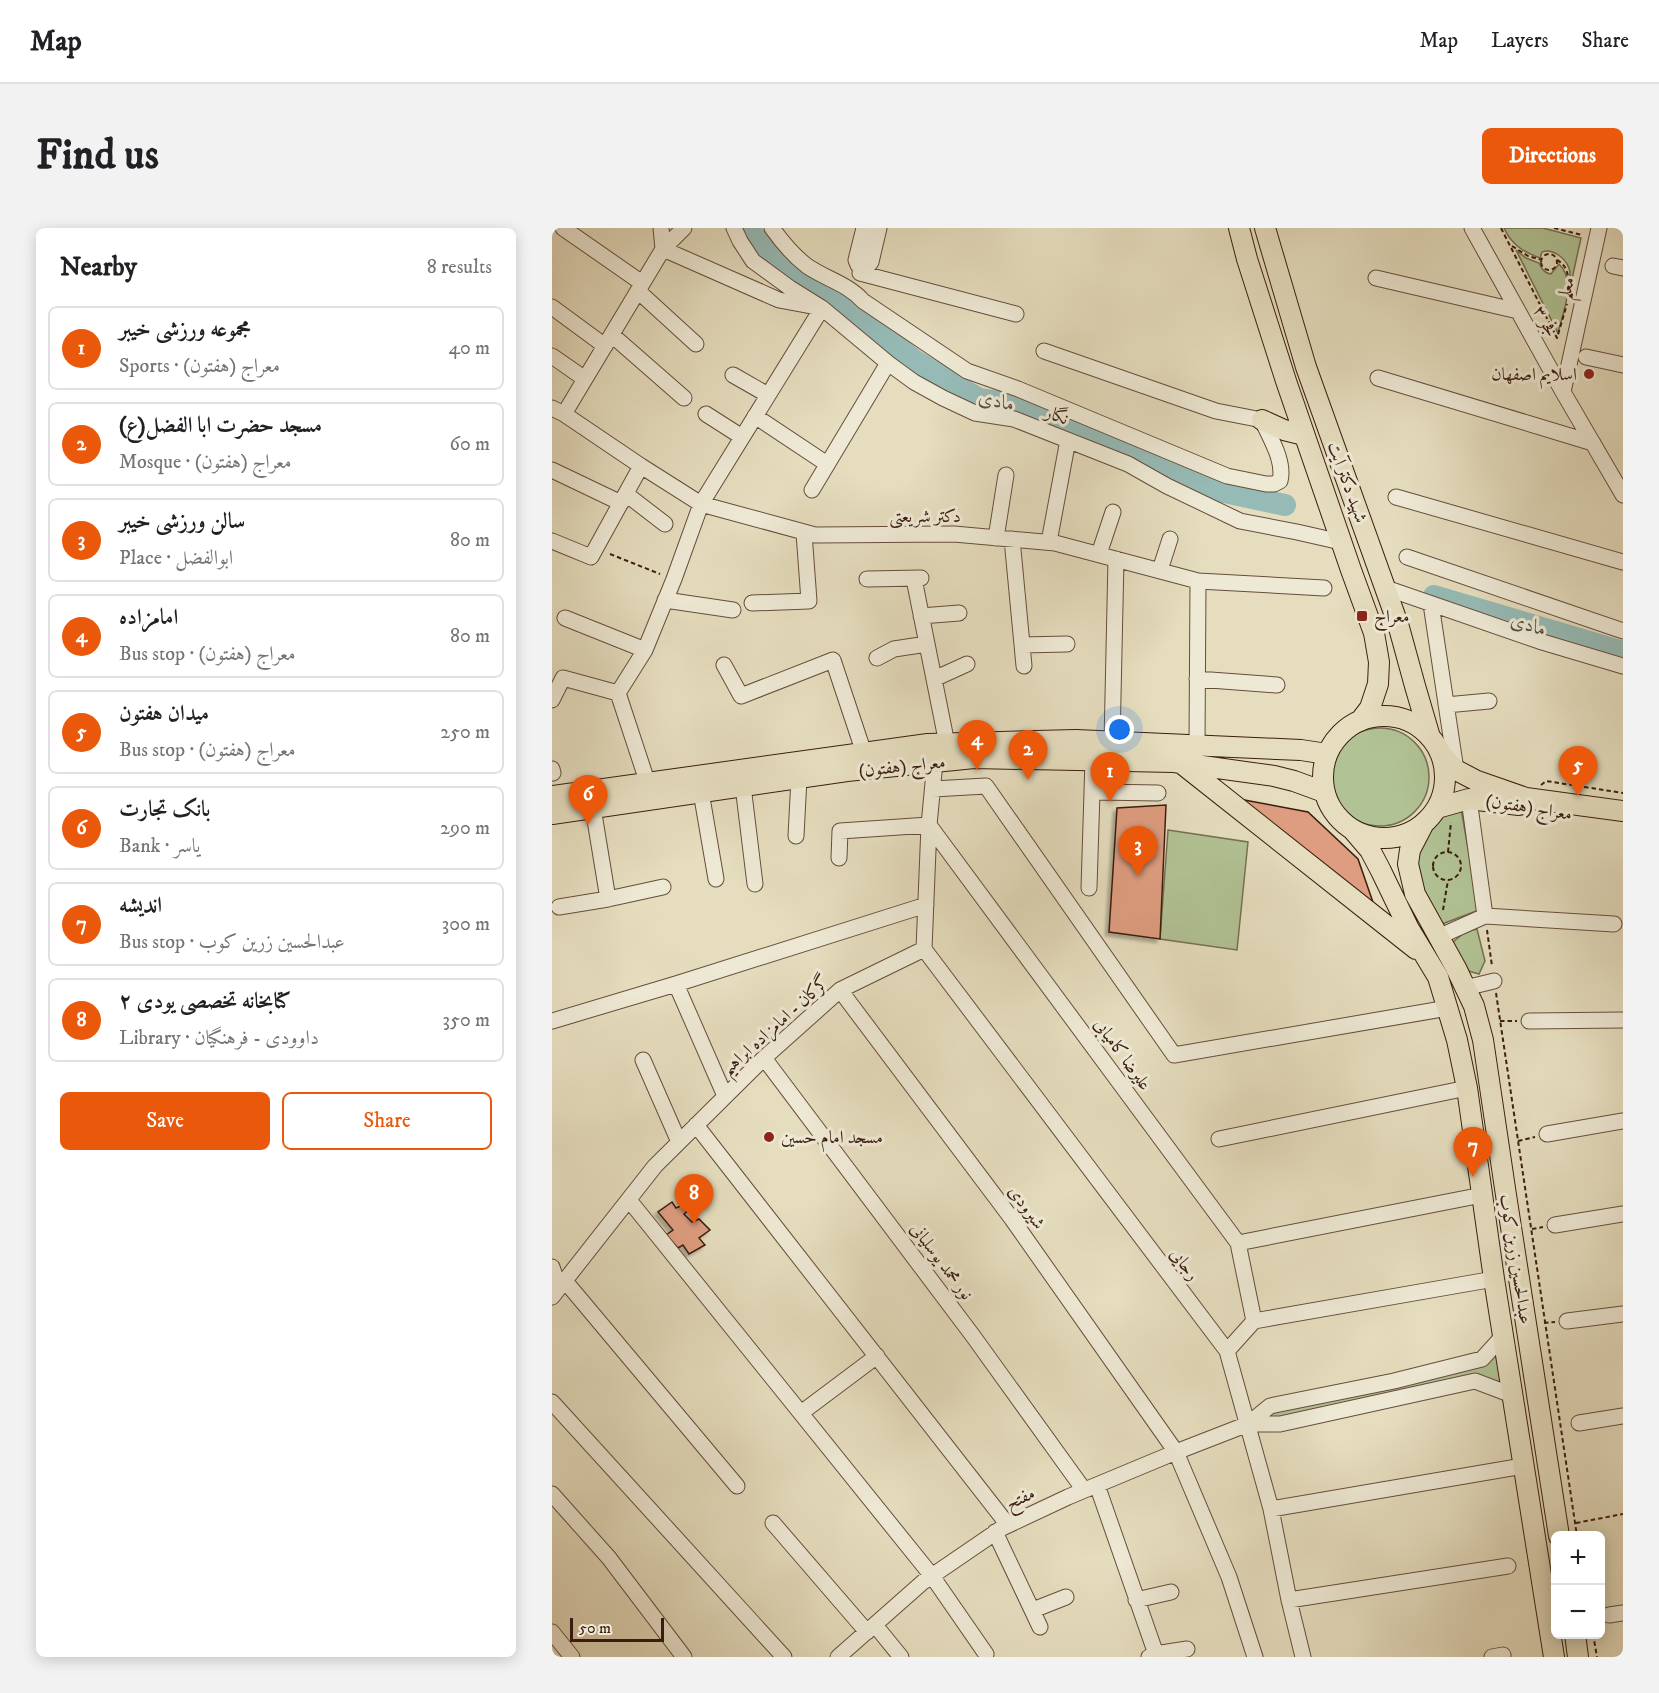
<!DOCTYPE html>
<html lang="en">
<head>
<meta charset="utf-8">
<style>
  :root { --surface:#fff; --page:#f2f2f2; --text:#202124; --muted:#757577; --line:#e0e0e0; --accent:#ea580c }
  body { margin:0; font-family:"IM FELL DW Pica",Amiri,serif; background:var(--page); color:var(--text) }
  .controls { position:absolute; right:18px; bottom:18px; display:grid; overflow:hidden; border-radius:9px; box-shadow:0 3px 15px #0003 }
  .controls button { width:54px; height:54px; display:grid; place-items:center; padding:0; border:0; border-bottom:2px solid var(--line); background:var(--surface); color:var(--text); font:30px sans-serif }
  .scale { position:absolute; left:18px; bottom:15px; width:94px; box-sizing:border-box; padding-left:6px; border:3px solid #3b1d0f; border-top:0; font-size:16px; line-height:21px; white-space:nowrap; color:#3b1d0f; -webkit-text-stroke:4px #eee9d5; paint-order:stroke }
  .you { position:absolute; left:568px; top:502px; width:21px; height:21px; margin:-15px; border:4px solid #fff; border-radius:50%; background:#1a73e8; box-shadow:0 0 0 9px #1a73e833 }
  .badge { display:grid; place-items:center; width:39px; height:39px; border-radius:50%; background:var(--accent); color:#fff; font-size:20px; font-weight:700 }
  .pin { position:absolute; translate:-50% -50px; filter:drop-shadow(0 2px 3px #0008) }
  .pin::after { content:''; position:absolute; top:32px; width:21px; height:18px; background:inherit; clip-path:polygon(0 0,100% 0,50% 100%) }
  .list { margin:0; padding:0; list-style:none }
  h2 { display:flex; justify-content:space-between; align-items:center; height:78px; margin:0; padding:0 24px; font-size:26px }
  h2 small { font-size:20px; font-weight:400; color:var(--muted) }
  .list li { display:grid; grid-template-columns:39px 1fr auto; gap:18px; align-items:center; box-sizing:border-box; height:84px; margin:0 12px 12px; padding:0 12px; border:2px solid var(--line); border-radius:9px }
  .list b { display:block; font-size:22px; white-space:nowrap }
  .list p { margin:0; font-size:20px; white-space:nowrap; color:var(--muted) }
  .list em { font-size:20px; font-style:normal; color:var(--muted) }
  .actions { display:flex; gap:12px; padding:18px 24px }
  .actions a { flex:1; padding:14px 0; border:2px solid var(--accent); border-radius:9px; text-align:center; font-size:21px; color:var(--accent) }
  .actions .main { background:var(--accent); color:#fff }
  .map { position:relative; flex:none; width:1071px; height:1429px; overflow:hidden; border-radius:9px }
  header { display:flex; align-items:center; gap:36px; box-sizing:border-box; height:84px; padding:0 30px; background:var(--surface); border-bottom:2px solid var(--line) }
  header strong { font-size:28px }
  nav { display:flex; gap:33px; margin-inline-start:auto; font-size:21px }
  .intro { display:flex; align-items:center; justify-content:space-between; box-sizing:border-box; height:144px; padding:0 36px }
  h1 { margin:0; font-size:42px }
  .button { padding:15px 27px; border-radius:9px; background:var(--accent); color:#fff; font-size:21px; font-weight:700 }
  main { display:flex; gap:36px; padding:0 36px }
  aside { flex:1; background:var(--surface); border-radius:9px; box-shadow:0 3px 15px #0003 }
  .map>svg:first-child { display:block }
</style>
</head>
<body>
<header>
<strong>Map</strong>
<nav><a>Map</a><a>Layers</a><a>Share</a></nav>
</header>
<div class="intro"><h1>Find us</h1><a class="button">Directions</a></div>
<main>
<aside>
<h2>Nearby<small>8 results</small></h2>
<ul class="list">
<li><span class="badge">1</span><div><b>مجموعه ورزشی خیبر</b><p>Sports · معراج (هفتون)</p></div><em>40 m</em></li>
<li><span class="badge">2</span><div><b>مسجد حضرت ابا الفضل(ع)</b><p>Mosque · معراج (هفتون)</p></div><em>60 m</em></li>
<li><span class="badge">3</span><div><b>سالن ورزشی خیبر</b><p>Place · ابوالفضل</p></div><em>80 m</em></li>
<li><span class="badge">4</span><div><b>امامزاده</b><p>Bus stop · معراج (هفتون)</p></div><em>80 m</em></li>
<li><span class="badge">5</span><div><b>میدان هفتون</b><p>Bus stop · معراج (هفتون)</p></div><em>250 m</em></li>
<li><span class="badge">6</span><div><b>بانک تجارت</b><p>Bank · یاسر</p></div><em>290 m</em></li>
<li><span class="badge">7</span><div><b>اندیشه</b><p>Bus stop · عبدالحسین زرین کوب</p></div><em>300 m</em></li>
<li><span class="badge">8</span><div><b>کتابخانه تخصصی یودی ۲</b><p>Library · داوودی - فرهنگیان</p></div><em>350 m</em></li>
</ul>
<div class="actions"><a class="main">Save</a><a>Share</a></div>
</aside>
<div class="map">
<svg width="1071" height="1429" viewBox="0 0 1071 1429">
  <defs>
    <filter id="shadow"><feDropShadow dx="-3.5" dy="3.5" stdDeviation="1.5" flood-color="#0004"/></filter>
  </defs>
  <rect width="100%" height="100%" fill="#e5ddbe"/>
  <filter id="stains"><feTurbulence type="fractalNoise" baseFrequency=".00333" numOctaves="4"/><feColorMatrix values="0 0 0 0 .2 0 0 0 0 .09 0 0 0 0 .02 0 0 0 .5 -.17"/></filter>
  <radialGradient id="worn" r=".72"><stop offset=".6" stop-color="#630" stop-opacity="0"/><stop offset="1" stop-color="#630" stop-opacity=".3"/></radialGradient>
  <path fill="#b1c294" stroke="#767052" stroke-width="1.5" d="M952,0H991L1029,10L1018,60C1018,54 1019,46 1017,40C1013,30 1001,20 990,24L988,30C971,24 959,16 952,0Z
    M964,22L974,30L987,35C990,41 992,45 999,46L1007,36C1025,53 1011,84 1006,105Z
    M779 549a49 49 0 1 1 98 0a49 49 0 1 1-98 0Z
    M909,581L927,682L890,696L865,666L858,635L881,591Z
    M616,602L696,614L685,722L608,711Z
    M925,701L933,733L927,746L913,742L900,715L913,704Z
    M948,1123L950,1157L926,1149L708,1193L719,1182Z"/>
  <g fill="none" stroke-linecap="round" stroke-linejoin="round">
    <path stroke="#96bbb7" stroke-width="22" d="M195,0L225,34L266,64L296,78L362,132L427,171L469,177L510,191L593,233L663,262L733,277
      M882,368L1071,424"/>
  </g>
  <path fill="#de9d80" stroke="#3b1d0f" stroke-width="1.5" filter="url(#shadow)" d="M687,571L756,584L806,631L823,680Z
    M614,577L608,711L557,704L565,580Z
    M120,974L124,980L133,976L137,982L132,986L140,994L147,991L158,1002L147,1010L153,1017L137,1026L131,1017L126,1020L114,1007L121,1002L106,984Z"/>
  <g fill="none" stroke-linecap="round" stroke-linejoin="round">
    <g stroke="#664d3b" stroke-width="17">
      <path id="minor" d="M11,0L90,55
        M182,0L188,13L201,33L238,60L270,80L336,135L362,154L391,170L423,185L462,191L576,236L615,258L688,293L745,304L789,314
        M220,0C230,14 242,28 255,38C274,51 296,56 311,73L415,143L466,161L675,248L714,256H722L728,253C733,233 718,210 710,192L664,183L492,123
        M312,0L304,32L306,37C311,40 316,39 319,34L327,0
        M920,0L1011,164L1071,267
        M1061,38L1071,40
        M308,45L464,86
        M824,50L966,83
        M86,63L144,116
        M0,79L53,118
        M60,107L132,170
        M0,128L33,151
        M1034,129L1071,137
        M181,147L216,167
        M826,150L1041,215
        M1011,164L1047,0
        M0,180L12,186L89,238L149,276L263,307L402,306L503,315L646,353L772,360
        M12,186L111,21L109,0
        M154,186L190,209
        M203,188L275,236
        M0,242L69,275
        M260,262L336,135
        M74,266L113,296
        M844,269L1071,334
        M444,310L454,247
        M460,311L472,438
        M0,313L39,329L89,238
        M497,314L516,212
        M547,326L561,284
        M855,329L1071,403
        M608,342L618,311
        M315,351L369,350
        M362,351L395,516
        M834,360L987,413L1071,438
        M113,372L181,382
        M200,375L257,373L252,305
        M879,376L904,542
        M369,388L407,385
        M13,390L93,422
        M470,417L515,416
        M325,430L342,421L375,416
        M172,437L189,468L281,432L312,525
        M382,451L415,436
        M645,451L725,457
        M0,472L11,450L66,465
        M894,477L937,473
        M560,514L564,331
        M645,517L646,353
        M0,541L1,545
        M96,556L66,465L93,422L122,351L149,276L270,80L227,72L111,21L132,0
        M191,558L203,656
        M434,558L622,827L896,780
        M381,561L434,558
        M149,564L164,651
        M546,564L606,565
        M917,571L933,688
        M41,580L56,671L111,659
        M244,608L247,550
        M287,630L288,603L377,597L686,1015L702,1093
        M537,660L541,532
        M7,679L56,671
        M886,709L933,688L1062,696
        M372,721L675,1123L719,1281L737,1372L751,1429
        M124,756L173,868
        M913,760L942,753
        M288,762L460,991L624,1224L677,1349L703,1429
        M0,793L124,756L374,677
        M977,793L1071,792
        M212,830L421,1108L532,1262
        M91,832L127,914
        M144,897L456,1297
        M995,906L1071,893
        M667,911L915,860
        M77,972L380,1348L434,1426
        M1003,997L1071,986
        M686,1015L930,967
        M0,1039L7,1060
        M13,1053L185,1258
        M0,1069L103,938L212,830L288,762L372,721L377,597L383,534
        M1015,1093L1071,1086
        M951,1108L930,1131L842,1153L718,1178L696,1196H728L923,1153L960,1167
        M675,1123L702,1093L942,1051
        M0,1174L232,1429
        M249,1185L325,1128
        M1027,1195L1071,1188
        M545,1257L605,1429
        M0,1266L57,1330L132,1429
        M719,1281L971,1238
        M221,1295L315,1404
        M443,1304L488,1399
        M584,1372L619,1364
        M737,1372L956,1338
        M481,1382L514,1369
        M1057,1387L1071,1385
        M323,1397L349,1429
        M0,1404L20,1429
        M286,1429L371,1354L450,1300L516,1269L624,1224L696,1196
        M597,1429L603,1426L635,1421
        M940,1429L951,1427"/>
    </g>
    <g stroke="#3b1d0f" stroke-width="22">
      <path id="major" d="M687,0L695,31L734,153L799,342L822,405L827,434L826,456L818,480L808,493
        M713,0L754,139L846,396L863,458L878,509
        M710,192L732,202L752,207
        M771 549a61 61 0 1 1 122 0a61 61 0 1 1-122 0Z
        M888,525L904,542L925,553L974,570L1071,583
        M629,535L864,721
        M0,568L376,516L524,512L749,522L775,526
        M885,580L917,571L967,577
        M0,586L295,543L422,530L622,534L722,548L742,553L772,564
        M872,595L858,622L856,636L863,666L904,740L922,778L931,812L954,967L1007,1308
        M800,601L818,622L829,643L857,701L886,749L905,812L915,860L942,1051L1002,1429
        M1023,1406L1026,1429"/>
    </g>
    <path stroke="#3b1d0f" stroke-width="2" stroke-dasharray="4.5 3" stroke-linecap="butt" d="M949,0L1005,110L1015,76
      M1002,0L1030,7
      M960,18L976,28L990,32
      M989 34a8 8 0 1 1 16 0a8 8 0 1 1-16 0Z
      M1005,32C1018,39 1016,52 1018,66
      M58,326L108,346
      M989,557L994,553L1071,565
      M896,624L899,594
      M881 638a14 14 0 1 1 28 0a14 14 0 1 1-28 0Z
      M891,682L896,652
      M935,702L940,738
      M944,765L1025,1308
      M948,793H965
      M966,913L983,909
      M980,1001L991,999
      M992,1095L1003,1094
      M1024,1295L1071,1286
      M1041,1406L1045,1429"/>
    <use href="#minor" stroke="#eee9d5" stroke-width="15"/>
    <use href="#major" stroke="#e5ddbe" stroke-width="20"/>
  </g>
  <g fill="#8f2418" stroke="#eee9d5" stroke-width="2">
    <circle cx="1037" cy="146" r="6"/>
    <rect x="804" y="382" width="12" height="12" rx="3"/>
    <circle cx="217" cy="909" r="6"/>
  </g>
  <g text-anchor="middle" stroke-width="6" stroke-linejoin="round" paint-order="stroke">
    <g font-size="18" fill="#3b1d0f" stroke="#eee9d5">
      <text transform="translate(1014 60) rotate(-78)" y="6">معلم</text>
      <text transform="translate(994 93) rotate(61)" y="6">فجر ۳</text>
      <text transform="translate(505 187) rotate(21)" y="6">نگار</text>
      <text transform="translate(796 254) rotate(70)" y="6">شهید دکتر آیت</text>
      <text x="373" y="294">دکتر شریعتی</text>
      <text transform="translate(350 538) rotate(-6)" y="6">معراج (هفتون)</text>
      <text transform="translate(977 579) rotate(9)" y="6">معراج (هفتون)</text>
      <text transform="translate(223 797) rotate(-42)" y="6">گرکان - امامزاده ابراهیم</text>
      <text transform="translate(571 826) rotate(54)" y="6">علیرضا کامیابی</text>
      <text transform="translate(475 979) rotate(54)" y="6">شیرودی</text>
      <text transform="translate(964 1031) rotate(81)" y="6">عبدالحسین زرین کوب</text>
      <text transform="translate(390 1033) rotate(53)" y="6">نور محمد یوسلیانی</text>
      <text transform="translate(633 1036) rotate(53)" y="6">رجایی</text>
      <text transform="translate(468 1270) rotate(-25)" y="6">مفتح</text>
    </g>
    <g font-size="18" fill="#3b1d0f" stroke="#eee9d5" text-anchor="start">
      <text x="1025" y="152" text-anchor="end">اسلایم اصفهان</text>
      <text x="822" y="394">معراج</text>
      <text x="229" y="915">مسجد امام حسین</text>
    </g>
    <g font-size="20" font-style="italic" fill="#564c41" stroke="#eee9d5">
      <text transform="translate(445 172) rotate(13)" y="7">مادی</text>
      <text transform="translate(977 396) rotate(17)" y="7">مادی</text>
    </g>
  </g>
  <rect width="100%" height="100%" filter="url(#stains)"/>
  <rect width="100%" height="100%" fill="url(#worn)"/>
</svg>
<div class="controls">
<button>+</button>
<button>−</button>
</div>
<div class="scale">50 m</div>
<div class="you"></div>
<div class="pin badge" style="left:558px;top:574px">1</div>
<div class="pin badge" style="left:476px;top:552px">2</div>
<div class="pin badge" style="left:586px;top:648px">3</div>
<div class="pin badge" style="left:425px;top:542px">4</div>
<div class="pin badge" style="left:1026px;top:568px">5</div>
<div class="pin badge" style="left:36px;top:597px">6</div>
<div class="pin badge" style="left:921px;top:949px">7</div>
<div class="pin badge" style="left:142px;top:996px">8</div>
</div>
</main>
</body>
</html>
